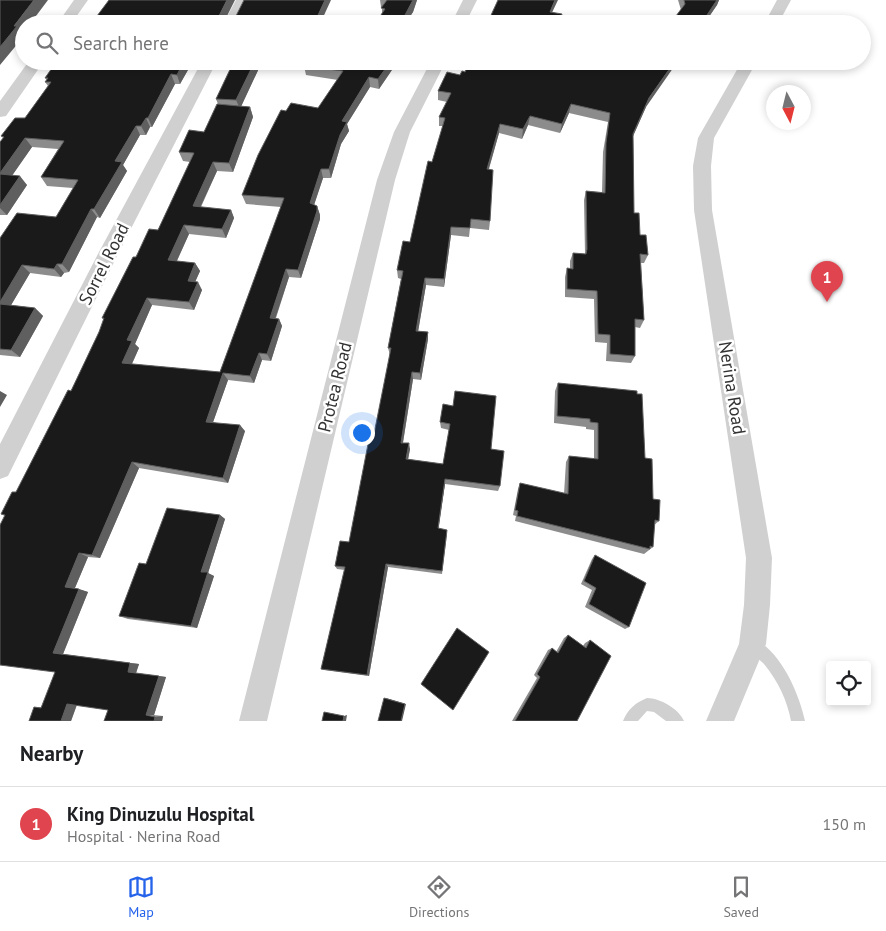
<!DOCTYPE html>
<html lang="en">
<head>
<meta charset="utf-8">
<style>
  :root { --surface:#fff; --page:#f2f2f2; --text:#202124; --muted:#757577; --line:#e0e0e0; --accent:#2563eb }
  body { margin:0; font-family:"PT Sans",sans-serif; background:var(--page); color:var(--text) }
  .controls { position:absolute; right:15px; bottom:15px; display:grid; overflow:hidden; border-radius:5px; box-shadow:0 2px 8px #0003 }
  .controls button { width:45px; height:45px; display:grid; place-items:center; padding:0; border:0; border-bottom:1px solid var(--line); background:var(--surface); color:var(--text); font:25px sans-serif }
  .compass { position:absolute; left:766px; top:85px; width:45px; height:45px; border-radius:50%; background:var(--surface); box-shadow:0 2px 8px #0003; rotate:173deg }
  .you { position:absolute; left:361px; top:432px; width:18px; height:18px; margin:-12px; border:4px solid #fff; border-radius:50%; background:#1a73e8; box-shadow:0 0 0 8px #1a73e833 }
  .badge { display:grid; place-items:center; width:32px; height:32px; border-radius:50%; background:var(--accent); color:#fff; font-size:16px; font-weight:700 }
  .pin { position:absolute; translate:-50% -41px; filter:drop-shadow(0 1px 2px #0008) }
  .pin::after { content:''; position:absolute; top:26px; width:18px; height:15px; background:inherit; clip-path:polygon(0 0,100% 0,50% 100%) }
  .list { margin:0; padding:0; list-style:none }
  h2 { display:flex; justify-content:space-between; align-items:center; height:65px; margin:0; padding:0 20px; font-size:21px }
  h2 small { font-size:16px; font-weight:400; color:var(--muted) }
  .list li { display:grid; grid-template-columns:32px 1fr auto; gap:15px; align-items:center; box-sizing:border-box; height:75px; padding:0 20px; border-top:1px solid var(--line) }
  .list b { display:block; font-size:19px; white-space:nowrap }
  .list p { margin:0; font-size:16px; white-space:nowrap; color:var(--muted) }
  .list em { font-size:16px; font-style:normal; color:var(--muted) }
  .icon { flex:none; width:28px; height:28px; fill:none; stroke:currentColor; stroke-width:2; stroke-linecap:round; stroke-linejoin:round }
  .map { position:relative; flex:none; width:886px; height:721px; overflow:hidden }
  .search { position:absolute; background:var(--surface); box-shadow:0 2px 8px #0003; left:15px; right:15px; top:15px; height:55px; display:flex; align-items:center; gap:12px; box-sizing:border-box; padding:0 18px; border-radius:28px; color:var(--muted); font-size:19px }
  .sheet { height:140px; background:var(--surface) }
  nav { display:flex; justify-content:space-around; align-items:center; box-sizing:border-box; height:70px; border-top:1px solid var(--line); background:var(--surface); font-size:14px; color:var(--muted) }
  nav a { display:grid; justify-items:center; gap:2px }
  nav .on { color:var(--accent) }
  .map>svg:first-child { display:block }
</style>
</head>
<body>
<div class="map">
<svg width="886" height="721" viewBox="0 0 886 721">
  <rect width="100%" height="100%" fill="#fff"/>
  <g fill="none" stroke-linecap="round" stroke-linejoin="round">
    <path fill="#d0d0d0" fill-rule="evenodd" d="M752,638C780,649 799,693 805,721H791C787,700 778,681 764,664C758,658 749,652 746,644L747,639Z
      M647,698C660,698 679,709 684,721H666L654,712L647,711L638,721H623C628,709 635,703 647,698Z"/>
    <path fill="#d0d0d0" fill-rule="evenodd" d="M74,0H88L71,24H57Z
      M236,0H250L237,24H223Z
      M463,0H477L465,24H451Z
      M777,0H791L778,24H764Z
      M29,61H44L6,116L0,117V101Z
      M202,61H217L119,252L8,476L0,479V444L99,252Z
      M431,61H446L410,132L395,180L267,721H239L377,180L394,132Z
      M742,61H757L714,138L711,166L712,210L772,558L770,605L766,644L734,721H706L739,644L744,605L746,558L694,210L693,166L698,138Z"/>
  </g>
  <path fill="#8c8c8c" d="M380,0H417L413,12L407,21V24H375L382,13V7H381Z
    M678,0H719L717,5L704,24H670L681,10Z
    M57,61H193L180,84H175L152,127H150L146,135H140L123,165L127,171L100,218L97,217L69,272L64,273L61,277L30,273L11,305L35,308L43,316L20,357L0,355V238L56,217L73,188L47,186L41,177L58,149L32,147L12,175L27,185L7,215H0V142L3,138L1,136L25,118L48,86L45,82L47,80L45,78Z
    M234,61H273L271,67L260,66L241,106L250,107L253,117L233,172L217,171L201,207L231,210L234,218L226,238L189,234L177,261L195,263L200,271L195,282L202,290L194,310L152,305L135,344L139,348L132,364L220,372L281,207L246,204L242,195L286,111L318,108L338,80L306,75L304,66L306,62L294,61H398L379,89L370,87L347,124L349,131L341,144L331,178H323L314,205L317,206L320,215V219L301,278L289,277L276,318L279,319L282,326L271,361L262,360L254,383L228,380L213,422L245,431L228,483L139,468L100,558L88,557L75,588L88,592L63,654L139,664L136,673L166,677L154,715L163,716L162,721H104L108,710L77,705L71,721H29L34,707H42L55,672L5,516L1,514L16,492L71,391L99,332L104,320L102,318L136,257L158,230L190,162L183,161L179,152L204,132L218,104L216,99Z
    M438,91L646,107L633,136L634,213L640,235L648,255L644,263H641L644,320L640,328L635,327V356L631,363L606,361L607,343L595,342L594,299L565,297V277L567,268L570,269V261L573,253L585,254L584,200L586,191L602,192L603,152L608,122L569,113L560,133L528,125L522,139L499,133L489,169L490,221L489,230L470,228L469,237L451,235L444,287L426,285L418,331L428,332V339L421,380L413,379L403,443L410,449L408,459L443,464L449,430L441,428L440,422L443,404L491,449L500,486L498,491L445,484L438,529L447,534L442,574L388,567L369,676L324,670L321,669L345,570L337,569L335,566L349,542L373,439L390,355L388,348L401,279L398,278L397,270L410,242L432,162L443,126H439V117L447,102L438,100Z
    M558,383L645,458L653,499L659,521L654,525L653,547L644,554L515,521L516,516L513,515L518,489L520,483L564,494L566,462L569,456L594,459V430L586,429V427L554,423L555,391Z
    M220,515L225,519L208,573L214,576L197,628L128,619L119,616L146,564Z
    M595,555L629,627L625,629L585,607L592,590L581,584L592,559Z
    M568,635L583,646L585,643L590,640L577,721H512L537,678L534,675L548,650L552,648L556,652L564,638Z"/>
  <path fill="#5f5f5f" d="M34,0H48L30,24H24V31L22,33L24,36L0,65V47L14,26Z
    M227,0H235L223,24L219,16Z
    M325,0H331L320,24H314Z
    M413,0H417L413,12L407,21V24H402L405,15Z
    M555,0H558L548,21L550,12Z
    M717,0H719L717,5L704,24H701Z
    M184,61H193L180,84L177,75Z
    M255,61H258L260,66L240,109L236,100Z
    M270,61H273L271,67Z
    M391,61H398L379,89L378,79Z
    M675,61H678L646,107L630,143L633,134L649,98Z
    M171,74L175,84L152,127L148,118Z
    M369,77L370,87L347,124L349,131L341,144L331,178L329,169L342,121Z
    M571,104L569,113L560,133L562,124Z
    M250,107L253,117L233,172L229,163Z
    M530,116L528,125L522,139L523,129Z
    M146,118L150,127L146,135L141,126Z
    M500,124L499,133L486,178L487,169Z
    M136,126L140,135L123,165L127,171L100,218L94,209L115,161Z
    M25,138L32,147L7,183L0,175V173Z
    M213,162L217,171L197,214L193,206Z
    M321,169L323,178L312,211L310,203Z
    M20,176L27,185L7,215L0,208V205Z
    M317,206L320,215V219L301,278L298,270Z
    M91,209L97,217L69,272L62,264Z
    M231,210L234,218L226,238L222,229Z
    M184,225L189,234L173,269L168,260Z
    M451,227V235L444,287V279Z
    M195,263L200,271L192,289L188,281Z
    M57,264L64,273L61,277L54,269Z
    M22,265L30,273L7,312L0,305V302Z
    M286,269L289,277L273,325L270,318Z
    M425,278L426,285L417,338L416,331Z
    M198,282L202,290L194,310L189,302Z
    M147,298L152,305L135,344L139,348L129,370L122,363L127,340Z
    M35,308L43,316L20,357L11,350Z
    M279,319L282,326L271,361L267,354Z
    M428,332V339L421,380L420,373Z
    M259,353L262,360L254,383L250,376Z
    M412,372L413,379L402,448L401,443Z
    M223,373L228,380L211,428L206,422Z
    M0,391L7,395L0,407Z
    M240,425L245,431L228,483L223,478Z
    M409,443L410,449L407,465L406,459Z
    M132,462L139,468L100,558L92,555Z
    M445,479V484L438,533V528Z
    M220,515L225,519L208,573L214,576L197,628L191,626L201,572Z
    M79,553L88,557L74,590L65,587Z
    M386,564L388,567L369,676L367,675Z
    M79,589L88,592L63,654L53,653Z
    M130,663L139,664L136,673L128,672Z
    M159,676L166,677L154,715H146Z
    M386,698L406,704L402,721H401Z
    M67,704H77L71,721H61Z
    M347,715L346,721H343L344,716Z
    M163,716L162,721H154L155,717Z"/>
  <path fill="#1a1a1a" stroke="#5f5f5f" d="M0,0H34L14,26H17L0,47Z
    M109,0H227L219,16H236L244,0H325L314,24H91Z
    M387,0H413L405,15H407L402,24H375L385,9L381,8Z
    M498,0H555L550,12L562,14L559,24H487Z
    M684,0H717L701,24H670L685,4Z
    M57,61H184L177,75L171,74L148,118H146L141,126H136L115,161L122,162L94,209H91L62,264H57L54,269L22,265L0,302V238L17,213L56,217L78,180L41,177L64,141L25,138L0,173V142L4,137L1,136L15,118H25L51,82H45L48,78H45Z
    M234,61H255L236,100L216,99Z
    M306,61H391L378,79L369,77L342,121L347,122L340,135L329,169H321L310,203L317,206V211L298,270L286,269L270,318L279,319L267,354L259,353L250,376L223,373L206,422L240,425L223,478L132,462L92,555L79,553L65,587L79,589L53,653L130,663L128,672L159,676L146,715L155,717L154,721H104L108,710L67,704L61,721H29L34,707L41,708L55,672L0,665V525L5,515L1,514L12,492H16L68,390L71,391L99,332L104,318H102L133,257H136L149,229L158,230L194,153L179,152L189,130L204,132L217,104L250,107L229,163L213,162L193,206L231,210L222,229L184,225L168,260L195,263L188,281L198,282L189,302L147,298L127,340L132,341L122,363L220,372L284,198L242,195L258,155L281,110L286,111L291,103L318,108L343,71L304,66Z
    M470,61H675L649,98L633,134L634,213H639L640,235H646L648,255L640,254L644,320L635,319V356L610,354V335L598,334L597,291L567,289V268L573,269V253L586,254L587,249L586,191L605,193L606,143L610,113L571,104L562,124L530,116L523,129L500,124L487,169L493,170L490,221L471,219L470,228L451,227L444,279L425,278L416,331L428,332L420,373L412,372L401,443H409L406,459L443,464L450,424L440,422L443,404L453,406L455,391L496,396L491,449L504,451L500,486L445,479L438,528L447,530L442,571L386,564L367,675L321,669L345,567L335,566L340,541L349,542L369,439H373L391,348H388L403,271L397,270L403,241L410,242L428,161L432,162L445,118L439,117L451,93L438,91L447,72L460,75L462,71L465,72Z
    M0,174L20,176L0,205Z
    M0,304L35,308L11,350L0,349Z
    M558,383L637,391V394H642L645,458L652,459L653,499L660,500L659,521L655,520L653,547L650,546V549L517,516L518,511L515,510L520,483L568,494L569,456L598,459V423L590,422V419L557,416Z
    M167,508L220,515L201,572H208L191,626L119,616L139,563L146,564Z
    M595,555L646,583L629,627L589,604L596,588L584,581Z
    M457,628L489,652L453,710L421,684Z
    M568,635L586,648L590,640L611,656L577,721H515L540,677L537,674L552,648L558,653Z
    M384,698L405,704L401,721H378Z
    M324,712L344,716L343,721H322Z"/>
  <g text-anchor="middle" stroke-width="5" stroke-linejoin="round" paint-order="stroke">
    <g font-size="18" fill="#333" stroke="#fff">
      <text transform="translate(104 264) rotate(-63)" y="6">Sorrel Road</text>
      <text transform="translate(335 387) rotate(-76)" y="6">Protea Road</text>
      <text transform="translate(732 388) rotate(81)" y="6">Nerina Road</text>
    </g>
  </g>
</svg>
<div class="controls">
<button><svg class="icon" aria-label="locate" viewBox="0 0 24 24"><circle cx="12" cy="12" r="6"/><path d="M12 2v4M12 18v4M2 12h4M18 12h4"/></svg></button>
</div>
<svg class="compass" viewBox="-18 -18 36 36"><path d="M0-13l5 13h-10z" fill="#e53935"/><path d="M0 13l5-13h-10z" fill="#757577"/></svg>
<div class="you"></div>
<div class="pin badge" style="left:827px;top:302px;background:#e0444e">1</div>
<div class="search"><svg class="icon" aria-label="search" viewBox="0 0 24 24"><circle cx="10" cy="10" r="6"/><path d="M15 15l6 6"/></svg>Search here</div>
</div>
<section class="sheet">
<h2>Nearby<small></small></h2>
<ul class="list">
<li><span class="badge" style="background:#e0444e">1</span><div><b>King Dinuzulu Hospital</b><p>Hospital · Nerina Road</p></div><em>150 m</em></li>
</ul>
</section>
<nav>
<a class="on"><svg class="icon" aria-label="map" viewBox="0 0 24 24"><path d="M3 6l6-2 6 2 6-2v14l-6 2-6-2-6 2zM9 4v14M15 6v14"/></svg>Map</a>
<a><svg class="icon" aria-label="directions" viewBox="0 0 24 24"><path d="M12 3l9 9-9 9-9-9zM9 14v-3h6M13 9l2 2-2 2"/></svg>Directions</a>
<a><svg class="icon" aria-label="saved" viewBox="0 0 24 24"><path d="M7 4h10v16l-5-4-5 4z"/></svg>Saved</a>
</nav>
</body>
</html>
